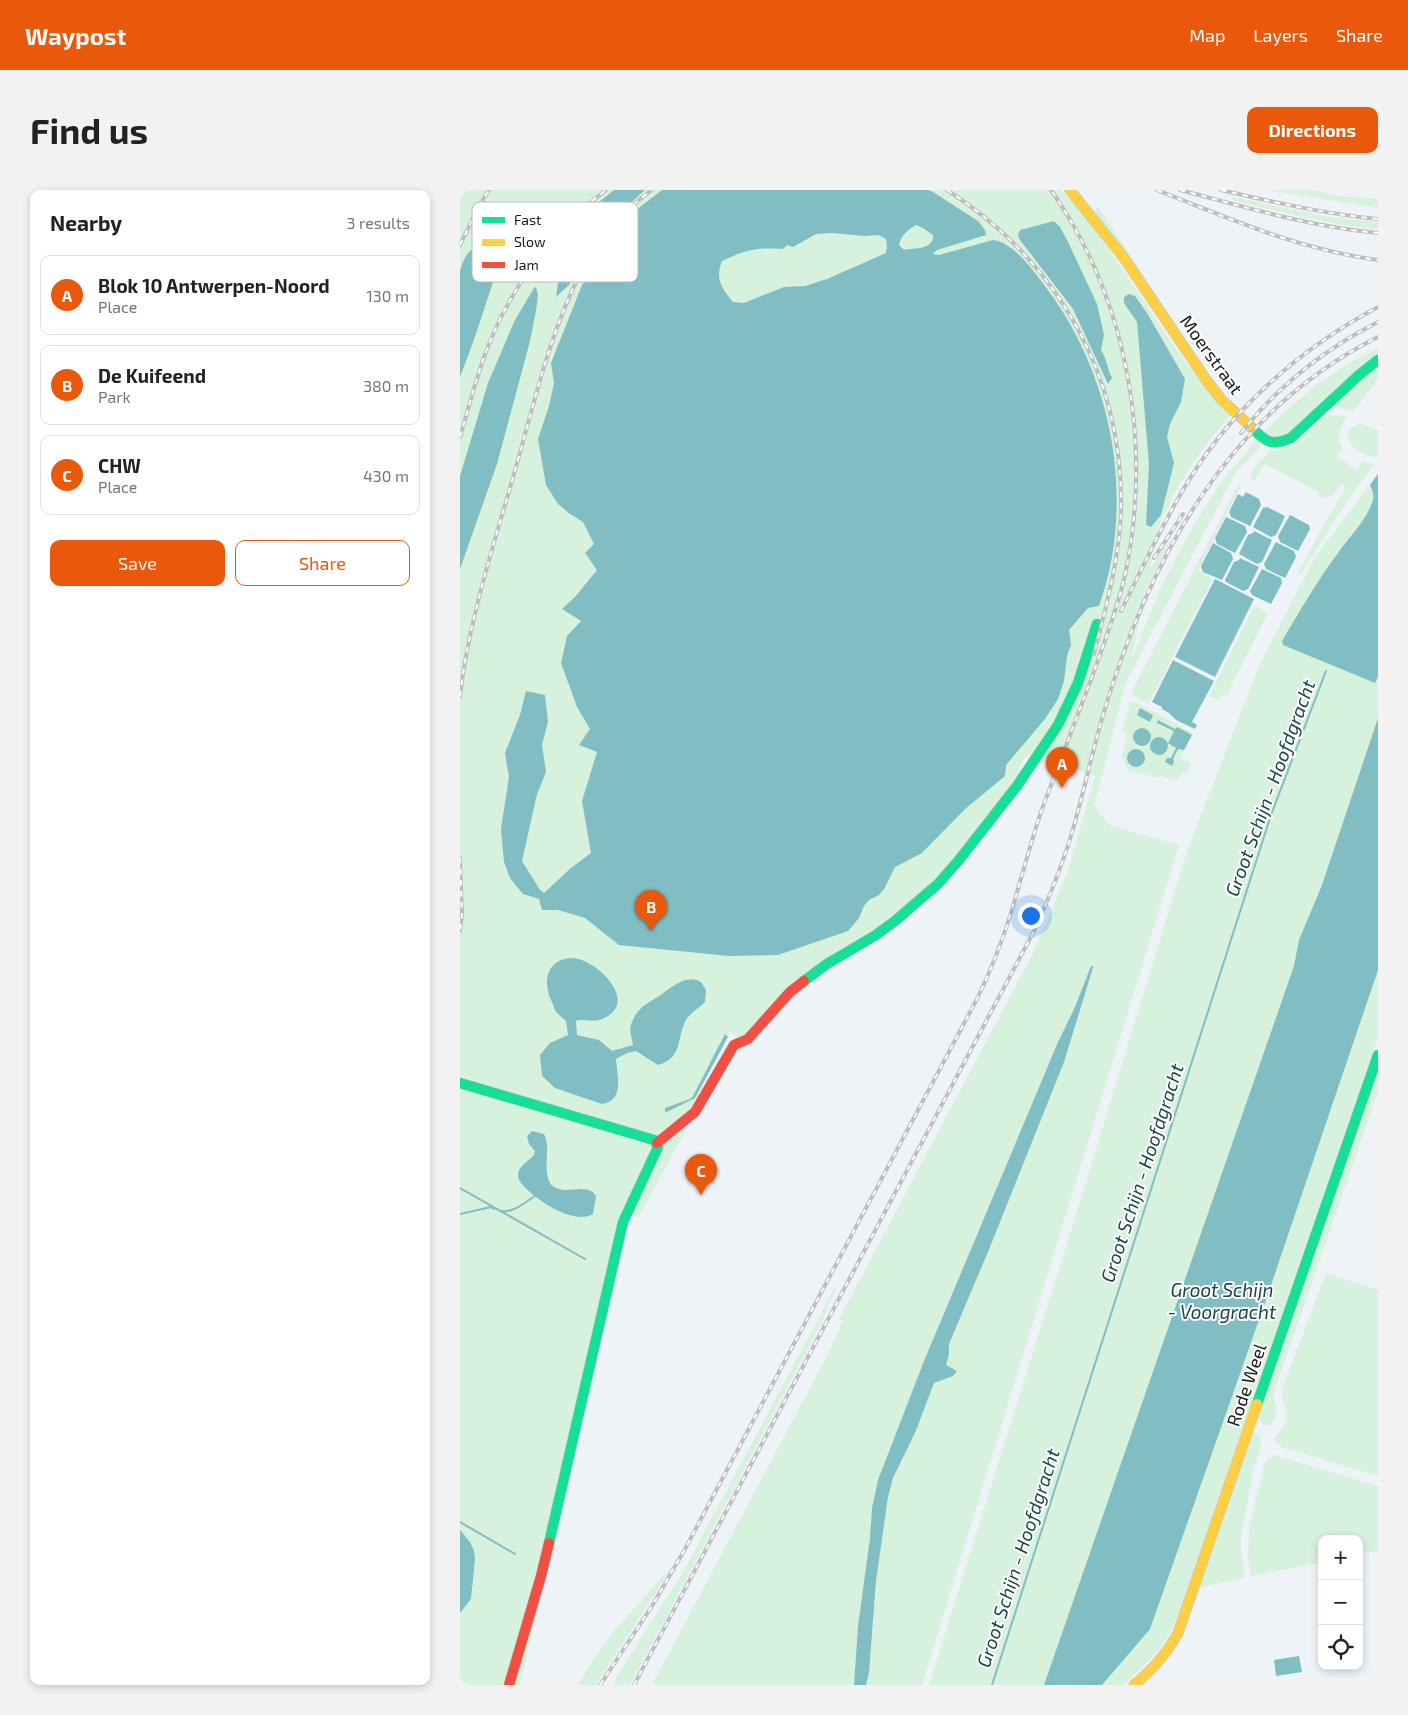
<!DOCTYPE html>
<html lang="en">
<head>
<meta charset="utf-8">
<style>
  :root { --surface:#fff; --page:#f2f2f2; --text:#222; --muted:#767676; --line:#e0e0e0; --accent:#ea580c }
  body { margin:0; font-family:"Exo 2",sans-serif; background:var(--page); color:var(--text) }
  .controls { position:absolute; right:15px; bottom:15px; display:grid; overflow:hidden; border-radius:10px; box-shadow:0 2px 8px #0003 }
  .controls button { width:45px; height:45px; display:grid; place-items:center; padding:0; border:0; border-bottom:1px solid var(--line); background:var(--surface); color:var(--text); font:25px sans-serif }
  .you { position:absolute; left:570px; top:725px; width:18px; height:18px; margin:-12px; border:4px solid #fff; border-radius:50%; background:#1a73e8; box-shadow:0 0 0 8px #1a73e833 }
  .badge { display:grid; place-items:center; width:32px; height:32px; border-radius:50%; background:var(--accent); color:#fff; font-size:16px; font-weight:700 }
  .pin { position:absolute; translate:-50% -41px; filter:drop-shadow(0 1px 2px #0008) }
  .pin::after { content:''; position:absolute; top:26px; width:18px; height:15px; background:inherit; clip-path:polygon(0 0,100% 0,50% 100%) }
  .list { margin:0; padding:0; list-style:none }
  h2 { display:flex; justify-content:space-between; align-items:center; height:65px; margin:0; padding:0 20px; font-size:21px }
  h2 small { font-size:16px; font-weight:400; color:var(--muted) }
  .list li { display:grid; grid-template-columns:32px 1fr auto; gap:15px; align-items:center; box-sizing:border-box; height:80px; margin:0 10px 10px; padding:0 10px; border:1px solid var(--line); border-radius:10px }
  .list b { display:block; font-size:19px; white-space:nowrap }
  .list p { margin:0; font-size:16px; white-space:nowrap; color:var(--muted) }
  .list em { font-size:16px; font-style:normal; color:var(--muted) }
  .actions { display:flex; gap:10px; padding:15px 20px }
  .actions a { flex:1; padding:11px 0; border:1px solid var(--accent); border-radius:10px; text-align:center; font-size:18px; color:var(--accent) }
  .actions .main { background:var(--accent); color:#fff }
  .icon { flex:none; width:28px; height:28px; fill:none; stroke:currentColor; stroke-width:2; stroke-linecap:round; stroke-linejoin:round }
  .map { position:relative; flex:none; width:918px; height:1495px; overflow:hidden; border-radius:10px }
  header { display:flex; align-items:center; gap:30px; box-sizing:border-box; height:70px; padding:0 25px; background:var(--accent); color:#fff }
  header strong { font-size:24px }
  nav { display:flex; gap:28px; margin-inline-start:auto; font-size:18px }
  .intro { display:flex; align-items:center; justify-content:space-between; box-sizing:border-box; height:120px; padding:0 30px }
  h1 { margin:0; font-size:35px }
  .button { padding:12px 22px; border-radius:10px; background:var(--accent); color:#fff; font-size:18px; font-weight:700 }
  main { display:flex; gap:30px; padding:0 30px }
  aside { flex:1; background:var(--surface); border-radius:10px; box-shadow:0 2px 8px #0003 }
  .map>svg:first-child { display:block }
</style>
</head>
<body>
<header>
<strong>Waypost</strong>
<nav><a>Map</a><a>Layers</a><a>Share</a></nav>
</header>
<div class="intro"><h1>Find us</h1><a class="button">Directions</a></div>
<main>
<aside>
<h2>Nearby<small>3 results</small></h2>
<ul class="list">
<li><span class="badge">A</span><div><b>Blok 10 Antwerpen-Noord</b><p>Place</p></div><em>130 m</em></li>
<li><span class="badge">B</span><div><b>De Kuifeend</b><p>Park</p></div><em>380 m</em></li>
<li><span class="badge">C</span><div><b>CHW</b><p>Place</p></div><em>430 m</em></li>
</ul>
<div class="actions"><a class="main">Save</a><a>Share</a></div>
</aside>
<div class="map">
<svg width="918" height="1495" viewBox="0 0 918 1495">
  <rect width="100%" height="100%" fill="#eef3f7"/>
  <path fill="#d6f1dc" fill-rule="evenodd" d="M4,0H600C627,25 647,57 668,87C700,135 730,184 771,225L745,256L718,296L698,338L690,379L708,351L710,352L684,404L671,471L701,397L733,336L762,291L797,249L800,254V258L776,282L665,494L634,616L649,635L719,655L462,1495H406L409,1483L416,1391L428,1307L433,1288L455,1243L479,1179L436,1255L404,1401L398,1436L394,1495H192L369,1162L383,1131L379,1129L573,763L608,681L635,586L576,564L564,568L560,577L558,587L517,641L463,704L405,748L333,791L283,850L270,842L227,925L201,945L194,947V960L163,1020L68,1428L46,1495H0V9ZM631,776L633,777L632,781L604,872L530,1057L480,1132L598,852L615,817Z
    M807,0H853L880,6L918,9V18Z
    M773,7L869,27L918,32V39C868,35 821,22 772,10Z
    M639,18L717,136L715,137L657,52L635,23V19Z
    M918,158V166L833,242L823,248L811,249L804,243C837,208 874,178 918,158Z
    M918,176V189L893,221L873,217L874,214Z
    M869,225L885,226L887,227C880,236 875,249 883,258L877,266L896,280L902,272L914,274L882,319L841,384L838,383L859,343L886,298L881,294L873,305L865,308L858,305L859,302L804,274L793,293L791,288V281L810,261L827,257L834,253L862,228Z
    M900,234L918,240V266L916,267C902,266 882,253 890,238Z
    M918,284V847L717,1428C705,1459 686,1473 663,1495H469L614,1031L728,658L799,476L855,367Z
    M778,295L781,296L738,380L753,389L688,514L673,505V499Z
    M794,416L808,423L767,504L761,505L759,511L749,506Z
    M675,512L733,543L720,568L732,574L726,584L722,582L717,591L700,586L699,588L669,581L662,567L667,544L662,542L670,513Z
    M918,877V902L814,1202C812,1216 823,1222 811,1235L804,1236L798,1228Z
    M221,937L226,940L178,1028L172,1022C185,993 196,959 221,937Z
    M866,1083L918,1100V1286L821,1257L814,1250C817,1242 825,1237 827,1228C828,1218 820,1210 822,1199Z
    M380,1088L361,1134L170,1495H153L157,1486L222,1384Z
    M152,1089L157,1091L148,1119L60,1495H51Z
    M793,1242L799,1244L801,1254L793,1282L781,1346V1363L785,1387L739,1398Z
    M814,1265L918,1296V1361L899,1364V1349H862V1372L791,1386L788,1366L789,1337L805,1272Z
    M214,1374L136,1495H118L135,1467L152,1443Z"/>
  <path fill="#81bec4" fill-rule="evenodd" d="M154,0H185L152,30L109,95L96,107C100,87 97,64 105,45C110,35 145,7 154,0Z
    M202,0H468L473,2L518,31L525,40L526,45L477,60L473,64L479,65L533,50C553,52 573,80 585,96C597,112 608,129 617,147C659,229 670,329 639,416L628,418L609,440L611,455L607,466L604,491L598,509L585,529L546,575L545,586L505,619L462,663L435,677L424,699L419,705L409,710L404,716L399,728L388,741L318,765L269,766L159,755L125,728L98,720H82L79,709L63,704L50,688L44,672L41,639L49,587L45,563L60,525L66,501L85,505L88,532L82,555L86,582L77,604L62,671L80,700L84,703L111,678L131,663L122,611L137,562L119,555L130,539L117,517L101,473L107,446L121,431L102,419L115,407L137,380L125,363L134,354L123,332L110,324L98,314L86,295L78,249L89,216L94,193L91,173L122,95L180,17ZM456,35L463,38L473,45C474,60 455,58 444,60L439,55C441,45 448,40 456,35ZM372,43L404,46L419,45L426,49L427,56L426,63L367,89L345,96L324,97L284,113L273,112C261,97 255,89 262,71C285,60 297,57 323,59L327,55L333,57L356,44Z
    M594,31L600,37L608,52L637,114L644,145L641,160C647,169 647,178 652,188L648,194L613,119L560,50L558,45L560,40Z
    M39,50L44,55C46,70 36,81 32,95C22,126 12,157 0,187V81C6,58 17,54 39,50Z
    M76,97L78,105L76,121L70,151L37,274L0,379V286L28,193L55,130L74,98Z
    M669,104L675,106L687,123L725,189L721,212L710,234L707,247L714,273L701,325L691,337L686,335L689,274L677,132L664,113V107Z
    M918,284V487L915,493L823,455L822,451C840,421 857,391 878,363C889,347 905,332 912,313C915,306 913,302 910,295Z
    M786,302L799,309L801,315L790,336L771,327L769,322L778,304L783,307Z
    M807,317L825,326L816,345L811,347L793,337L803,318Z
    M830,325L849,335L850,339L838,361L820,352L818,346Z
    M766,327L785,336L787,342L775,363L757,354L755,348Z
    M794,341L812,350L802,372L797,374L779,364L788,345L793,343Z
    M816,352L834,361L836,367L825,388L806,379L804,374Z
    M753,353L771,363L773,369L762,390L743,382L741,376Z
    M780,368L799,377L788,399L783,401L766,392L765,390L774,372L779,370Z
    M802,379L821,388L822,393L811,414L792,405L790,401Z
    M755,389L794,409L755,487L715,467Z
    M713,470L754,491L732,532L737,535L735,539L716,530L709,523L702,519V517L692,512Z
    M680,518L693,525L690,532L677,525Z
    M918,528V780L807,1107L690,1439L642,1495H584L834,776L839,750L862,695Z
    M698,530L715,539L717,537L732,545L724,560L718,559L713,569L714,572L712,576L705,572L707,568H711L716,558L708,553L714,541L697,533Z
    M673 547a9 9 0 1 1 18 0a9 9 0 1 1-18 0Z
    M690 556a9 9 0 1 1 18 0a9 9 0 1 1-18 0Z
    M667 568a9 9 0 1 1 18 0a9 9 0 1 1-18 0Z
    M112,768C138,769 181,814 142,829C135,832 127,830 119,830L116,831L117,845L139,850L152,861L173,855C172,847 168,840 172,832C178,817 187,814 199,806C211,798 226,783 241,792L246,800L245,812C239,818 232,822 227,828C216,846 224,868 198,875L176,861L167,863L156,869C157,886 165,910 142,914L95,898L82,886L80,865L90,853L108,845L106,831C103,828 100,826 97,823C95,821 93,815 92,812C82,793 86,769 112,768Z
    M631,776H633L632,781L604,872L530,1057L489,1154V1164L486,1175L497,1181L493,1186L474,1193L455,1243L433,1288L428,1307L416,1391L409,1483L406,1495H394L398,1436L410,1348L412,1318L418,1290L464,1171L598,852L615,817Z
    M265,844L268,847L235,908L207,922H205V918L230,909L233,906Z
    M72,941L84,944C92,960 81,978 91,995C106,1006 119,994 133,1002L136,1006L133,1024C114,1036 74,1009 61,993C52,979 66,974 74,965L75,961L69,954L67,946Z
    M0,1340L10,1352L14,1361L15,1369L11,1409L0,1423Z
    M839,1466L842,1482L816,1486L814,1470Z"/>
  <g fill="none" stroke-linecap="round" stroke-linejoin="round">
    <path stroke="#81bec4" stroke-width="2" d="M0,998L125,1069
      M41,1021C54,1023 65,1012 75,1006
      M0,1024L31,1017L34,1019
      M0,1332L55,1364
      M532,1495L811,625L866,481"/>
    <g stroke="#bcc0c3" stroke-width="11">
      <path id="fast" d="M791,237C806,251 809,257 831,248L899,185L918,170
        M344,791L367,774L416,745L435,731L478,694L499,670L557,596L598,535L618,493L637,434
        M0,893L194,950L198,957L163,1032L89,1353
        M797,1214L918,865"/>
    </g>
    <g stroke="#bcc0c3" stroke-width="11">
      <path id="slow" d="M610,0L664,68L747,191L761,209L791,237
        M674,1495C692,1480 707,1464 718,1443L797,1214"/>
    </g>
    <g stroke="#bcc0c3" stroke-width="11">
      <path id="jam" d="M197,953L235,922L274,855L288,849L330,802L344,791
        M49,1495L81,1386L89,1353"/>
    </g>
    <use href="#fast" stroke="#16e098" stroke-width="10"/>
    <use href="#slow" stroke="#ffcf43" stroke-width="10"/>
    <use href="#jam" stroke="#f24e42" stroke-width="10"/>
    <g stroke="#bdbebf" stroke-width="4">
      <path id="rail" d="M487,0C599,72 664,188 661,322C659,370 646,417 634,464
        M697,0C770,29 840,60 918,70
        M720,0C785,17 851,37 918,43
        M761,0C813,12 865,24 918,29
        M0,55L19,16L29,0
        M781,243C818,196 865,159 918,132
        M0,247C9,217 16,188 27,159C51,97 93,40 146,0
        M694,368L723,324
        M661,421C683,377 703,332 729,290C774,216 843,157 918,117
        M0,506C9,430 33,357 54,284C73,218 88,148 119,86C135,52 162,22 192,0
        M0,668L2,725L0,741
        M140,1495L192,1416L225,1359L517,809C530,782 541,755 550,726C561,690 570,654 582,619C599,575 615,531 632,487C644,453 657,420 665,385C693,255 668,110 591,0
        M174,1495L574,741C589,708 603,674 613,639C624,601 632,563 643,525C689,370 768,222 918,147"/>
    </g>
    <use href="#rail" stroke="#fff" stroke-width="2" stroke-dasharray="5.5" stroke-linecap="butt"/>
  </g>
  <g text-anchor="middle" stroke-width="4" stroke-linejoin="round" paint-order="stroke">
    <g font-size="18" fill="#16191c" stroke="#fff">
      <text transform="translate(751 165) rotate(54)" y="6">Moerstraat</text>
      <text transform="translate(787 1195) rotate(-71)" y="6">Rode Weel</text>
    </g>
    <g font-size="19" font-style="italic" fill="#1b4446" stroke="#fff">
      <text transform="translate(810 598) rotate(-70)" y="7">Groot Schijn - Hoofdgracht</text>
      <text transform="translate(682 983) rotate(-72)" y="7">Groot Schijn - Hoofdgracht</text>
      <text x="762" y="1107">Groot Schijn<tspan x="762" dy="22">- Voorgracht</tspan></text>
      <text transform="translate(558 1368) rotate(-72)" y="7">Groot Schijn - Hoofdgracht</text>
    </g>
  </g>
  <rect x="12" y="12" width="166" height="80" rx="8" fill="#fff" stroke="#b9babb" stroke-width="1"/>
  <rect x="22" y="27" width="23" height="6" fill="#16e098"/>
  <rect x="22" y="49" width="23" height="7" fill="#ffcf43"/>
  <rect x="22" y="72" width="23" height="6" fill="#f24e42"/>
  <g font-size="14" fill="#16191c">
    <text x="54" y="35">Fast</text>
    <text x="54" y="57">Slow</text>
    <text x="54" y="80">Jam</text>
  </g>
</svg>
<div class="controls">
<button>+</button>
<button>−</button>
<button><svg class="icon" aria-label="locate" viewBox="0 0 24 24"><circle cx="12" cy="12" r="6"/><path d="M12 2v4M12 18v4M2 12h4M18 12h4"/></svg></button>
</div>
<div class="you"></div>
<div class="pin badge" style="left:602px;top:598px">A</div>
<div class="pin badge" style="left:191px;top:741px">B</div>
<div class="pin badge" style="left:241px;top:1005px">C</div>
</div>
</main>
</body>
</html>
